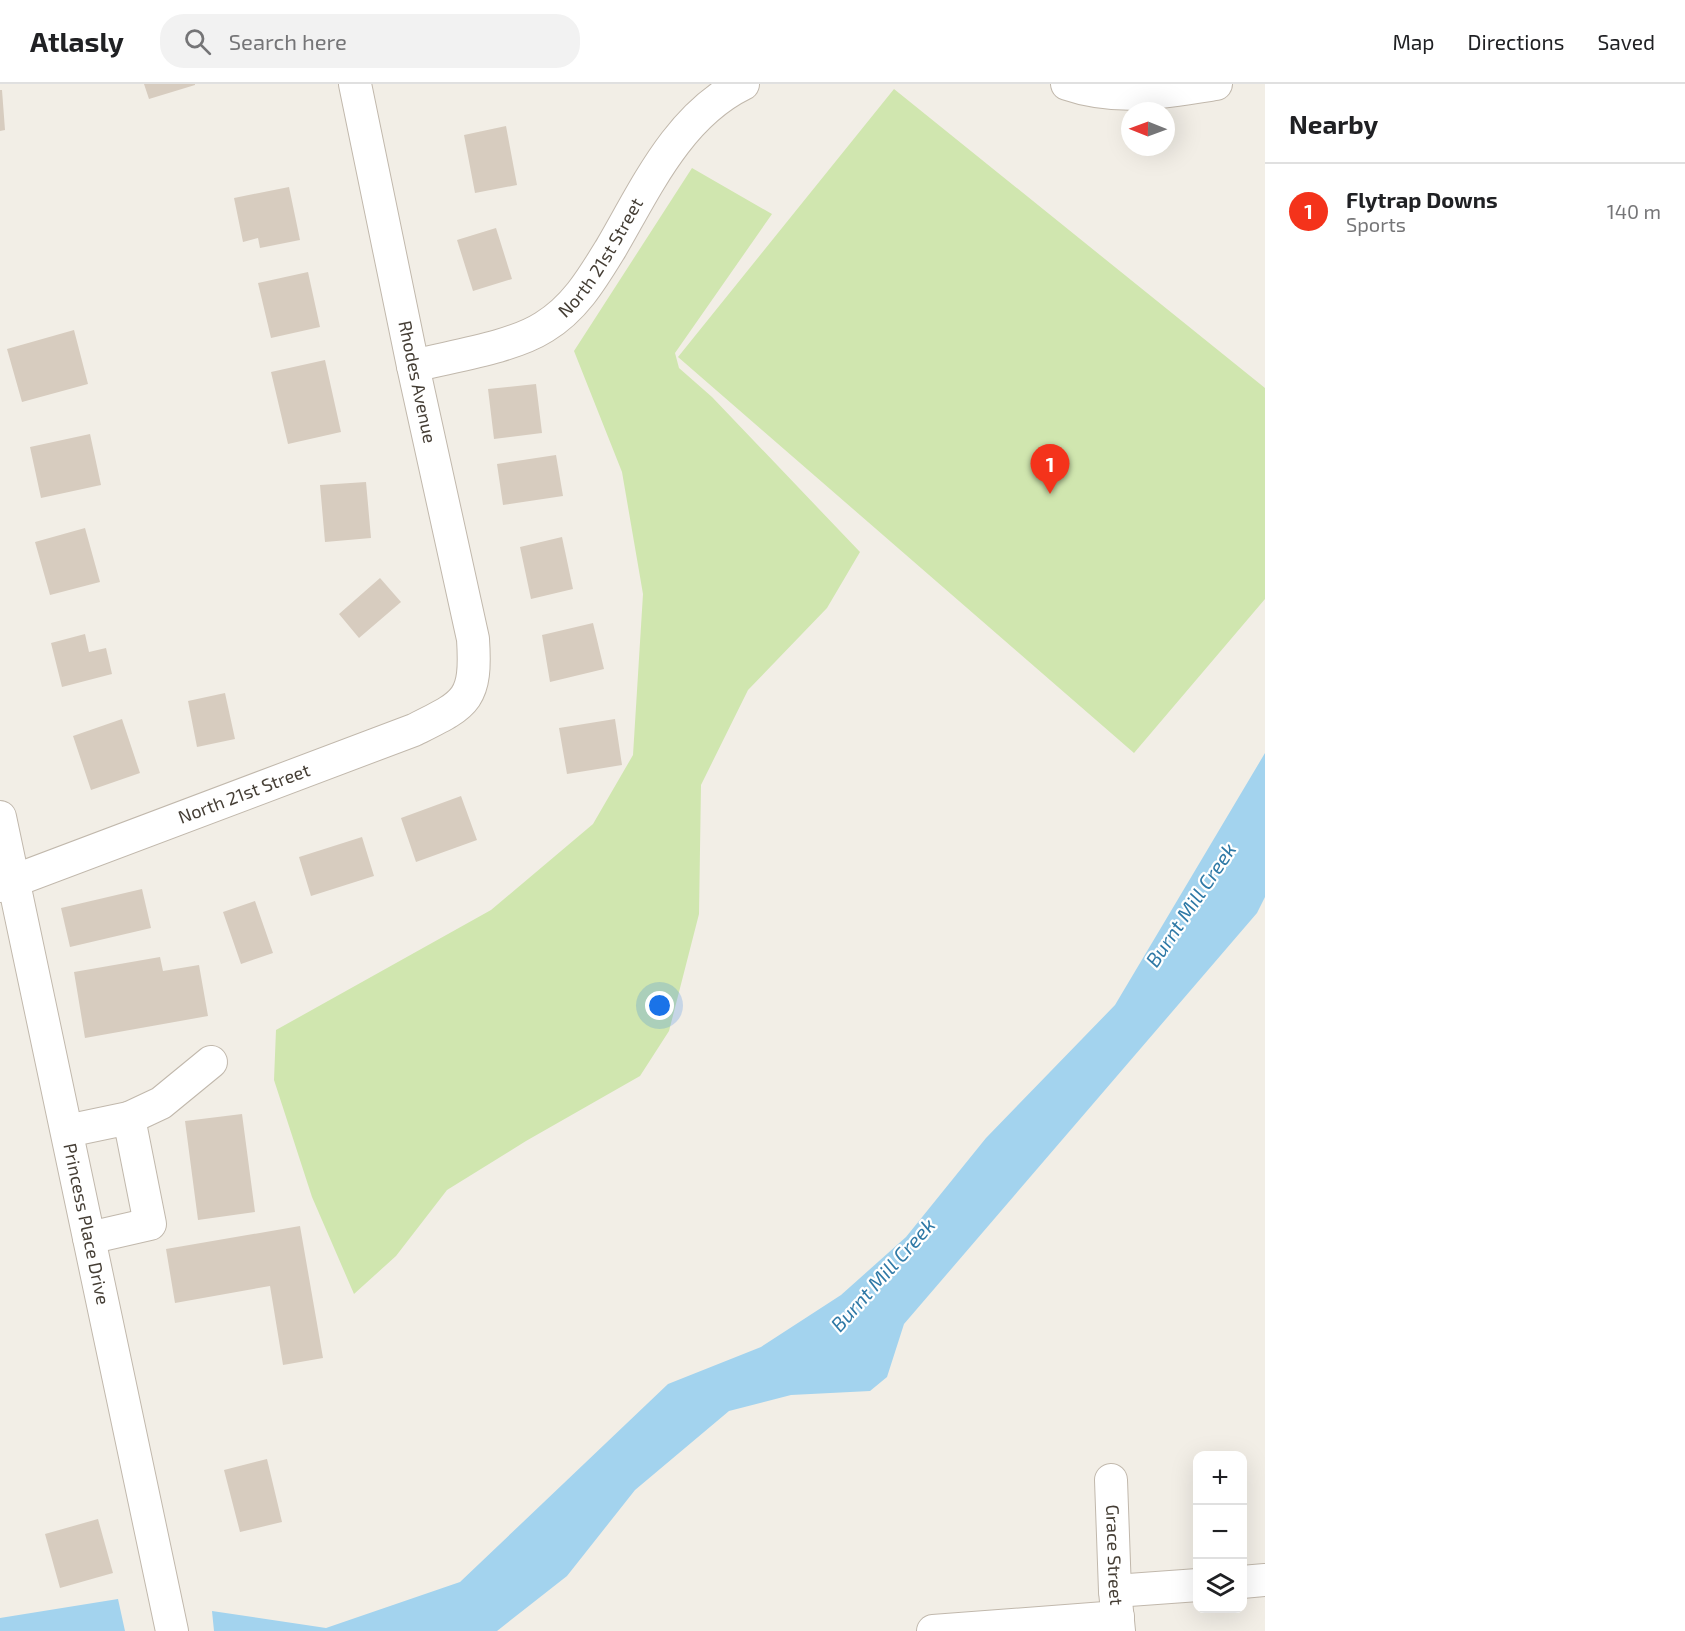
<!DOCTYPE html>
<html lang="en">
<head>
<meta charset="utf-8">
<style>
  :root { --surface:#fff; --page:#f2f2f2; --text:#202124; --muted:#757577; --line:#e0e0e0; --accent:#f4331b }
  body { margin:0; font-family:"Exo 2",sans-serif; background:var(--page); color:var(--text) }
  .controls { position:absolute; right:18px; bottom:18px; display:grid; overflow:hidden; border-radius:12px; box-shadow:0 6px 24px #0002 }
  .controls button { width:54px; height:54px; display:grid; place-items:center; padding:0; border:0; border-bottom:2px solid var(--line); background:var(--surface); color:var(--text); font:30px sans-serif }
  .compass { position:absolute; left:1121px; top:18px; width:54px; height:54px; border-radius:50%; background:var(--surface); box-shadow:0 6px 24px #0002; rotate:271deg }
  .you { position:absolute; left:660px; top:922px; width:21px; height:21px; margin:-15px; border:4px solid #fff; border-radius:50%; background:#1a73e8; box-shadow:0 0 0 9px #1a73e833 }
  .badge { display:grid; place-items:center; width:39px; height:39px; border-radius:50%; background:var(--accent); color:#fff; font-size:20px; font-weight:700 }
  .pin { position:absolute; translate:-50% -50px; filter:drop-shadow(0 2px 3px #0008) }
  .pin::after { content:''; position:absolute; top:32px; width:21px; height:18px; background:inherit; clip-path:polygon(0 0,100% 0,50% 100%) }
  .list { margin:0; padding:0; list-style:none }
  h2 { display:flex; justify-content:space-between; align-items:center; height:78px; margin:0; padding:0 24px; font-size:26px }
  h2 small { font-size:20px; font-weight:400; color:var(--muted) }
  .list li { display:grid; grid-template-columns:39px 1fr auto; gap:18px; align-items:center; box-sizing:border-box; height:96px; padding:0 24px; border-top:2px solid var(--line) }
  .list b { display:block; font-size:22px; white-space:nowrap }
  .list p { margin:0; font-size:20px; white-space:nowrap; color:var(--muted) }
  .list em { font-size:20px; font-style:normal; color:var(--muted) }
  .icon { flex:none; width:33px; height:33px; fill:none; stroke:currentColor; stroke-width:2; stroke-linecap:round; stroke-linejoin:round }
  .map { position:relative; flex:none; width:1265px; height:1547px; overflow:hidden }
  header { display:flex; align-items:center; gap:36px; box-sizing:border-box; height:84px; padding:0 30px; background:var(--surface); border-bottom:2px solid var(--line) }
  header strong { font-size:28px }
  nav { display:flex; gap:33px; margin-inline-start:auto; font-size:21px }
  .search { width:420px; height:54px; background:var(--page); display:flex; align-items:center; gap:15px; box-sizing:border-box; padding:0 21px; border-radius:24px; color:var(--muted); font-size:22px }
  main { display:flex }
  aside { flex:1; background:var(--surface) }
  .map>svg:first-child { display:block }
</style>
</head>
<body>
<header>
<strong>Atlasly</strong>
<div class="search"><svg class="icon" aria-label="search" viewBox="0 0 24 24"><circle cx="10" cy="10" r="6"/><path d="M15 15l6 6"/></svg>Search here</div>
<nav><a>Map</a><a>Directions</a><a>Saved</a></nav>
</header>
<main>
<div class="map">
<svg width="1265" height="1547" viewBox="0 0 1265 1547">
  <rect width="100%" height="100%" fill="#f2eee6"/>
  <path fill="#d0e6af" d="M894,5L1265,304V515L1134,669L678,273Z
    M692,84L772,130L675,269L679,284L712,313L860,468L827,524L748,606L701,701L699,830L669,947L640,992L526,1057L447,1106L396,1172L354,1210L312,1113L274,996L276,946L491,826L593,740L633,671L643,510L622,388L574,267Z"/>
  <path fill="#a3d3ee" d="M1265,669V813L1257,829L904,1240L887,1293L870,1307L791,1311L729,1327L635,1406L567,1492L497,1547H214L212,1527L326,1544L460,1498L668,1300L761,1263L841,1211L906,1153L986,1054L1115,921Z
    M118,1515L125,1547H0V1534Z"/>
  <path fill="#d7ccbf" d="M144,0H195V1L149,15Z
    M0,6H2L5,46L0,47Z
    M506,42L517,101L475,109L464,51Z
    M289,103L300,156L260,164L258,154L243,158L234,114Z
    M496,144L512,195L473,207L457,156Z
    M308,188L320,243L271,254L258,199Z
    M74,246L88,300L22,318L7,265Z
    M325,276L341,348L288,360L271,288Z
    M536,300L542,349L494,355L488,305Z
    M90,350L101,401L41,414L30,363Z
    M556,371L563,412L503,421L497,380Z
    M366,398L371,454L325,458L320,401Z
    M85,444L100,498L50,511L35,458Z
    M562,453L573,505L531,515L520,463Z
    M380,494L401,518L359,554L339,530Z
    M593,539L604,585L550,598L542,551Z
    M85,550L89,568L106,564L112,590L62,603L51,559Z
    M225,609L235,655L197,663L188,617Z
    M122,635L140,689L91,706L73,652Z
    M615,635L622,681L567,690L559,644Z
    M461,712L477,756L416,778L401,734Z
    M362,753L374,792L311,812L299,773Z
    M142,805L151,844L70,863L61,824Z
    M255,817L273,869L241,880L223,828Z
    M160,873L163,887L199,881L208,932L85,954L74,888Z
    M242,1030L255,1128L198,1136L185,1037Z
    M300,1142L323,1274L283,1281L270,1202L175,1219L166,1165Z
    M267,1375L282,1438L240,1448L224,1386Z
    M98,1435L113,1489L60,1504L45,1450Z"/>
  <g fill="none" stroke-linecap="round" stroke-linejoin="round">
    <g stroke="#c1b8ac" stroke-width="34">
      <g id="minor">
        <path d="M1067,0C1116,17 1166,8 1216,0"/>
        <path id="s1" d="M413,282C452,272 511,264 544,243C575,224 592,195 611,164C646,104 678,32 743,0"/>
        <path id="s2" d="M0,733L172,1547"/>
        <path id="s3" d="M0,802L414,646C466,620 477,617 473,555L413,282L355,0"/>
        <path d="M129,1034L161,1019L211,978"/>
        <path d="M67,1047L129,1034L150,1140L89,1154"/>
        <path id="s4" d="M1111,1396L1115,1507L1119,1547"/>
        <path d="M1242,1498L1265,1496"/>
        <path d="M1115,1507L1198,1501"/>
        <path d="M933,1547L1118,1533"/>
      </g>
    </g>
    <use href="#minor" stroke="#fff" stroke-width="32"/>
  </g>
  <g text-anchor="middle" stroke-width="4.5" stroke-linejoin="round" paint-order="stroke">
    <g font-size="18" fill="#453e35" stroke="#fff">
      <text dy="6" stroke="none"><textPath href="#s1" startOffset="228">North 21st Street</textPath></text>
      <text transform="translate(417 298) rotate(78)" y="6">Rhodes Avenue</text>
      <text dy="6" stroke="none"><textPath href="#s3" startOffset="261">North 21st Street</textPath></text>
      <text dy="6" stroke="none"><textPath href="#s2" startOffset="416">Princess Place Drive</textPath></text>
      <text dy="6" stroke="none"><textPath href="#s4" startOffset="75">Grace Street</textPath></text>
    </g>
    <g font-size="20" font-style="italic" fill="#2f79a6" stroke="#fff">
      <text transform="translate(1191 821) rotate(-56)" y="7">Burnt Mill Creek</text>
      <text transform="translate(883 1191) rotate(-48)" y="7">Burnt Mill Creek</text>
    </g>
  </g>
</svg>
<div class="controls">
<button>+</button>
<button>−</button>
<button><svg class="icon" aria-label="layers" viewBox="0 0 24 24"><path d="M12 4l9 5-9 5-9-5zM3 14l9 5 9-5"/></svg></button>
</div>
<svg class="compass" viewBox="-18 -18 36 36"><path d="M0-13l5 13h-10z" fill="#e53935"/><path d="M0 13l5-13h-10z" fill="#757577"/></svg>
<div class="you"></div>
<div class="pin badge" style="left:1050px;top:410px">1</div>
</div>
<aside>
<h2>Nearby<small></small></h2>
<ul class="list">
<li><span class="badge">1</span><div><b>Flytrap Downs</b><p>Sports</p></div><em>140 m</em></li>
</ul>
</aside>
</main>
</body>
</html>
